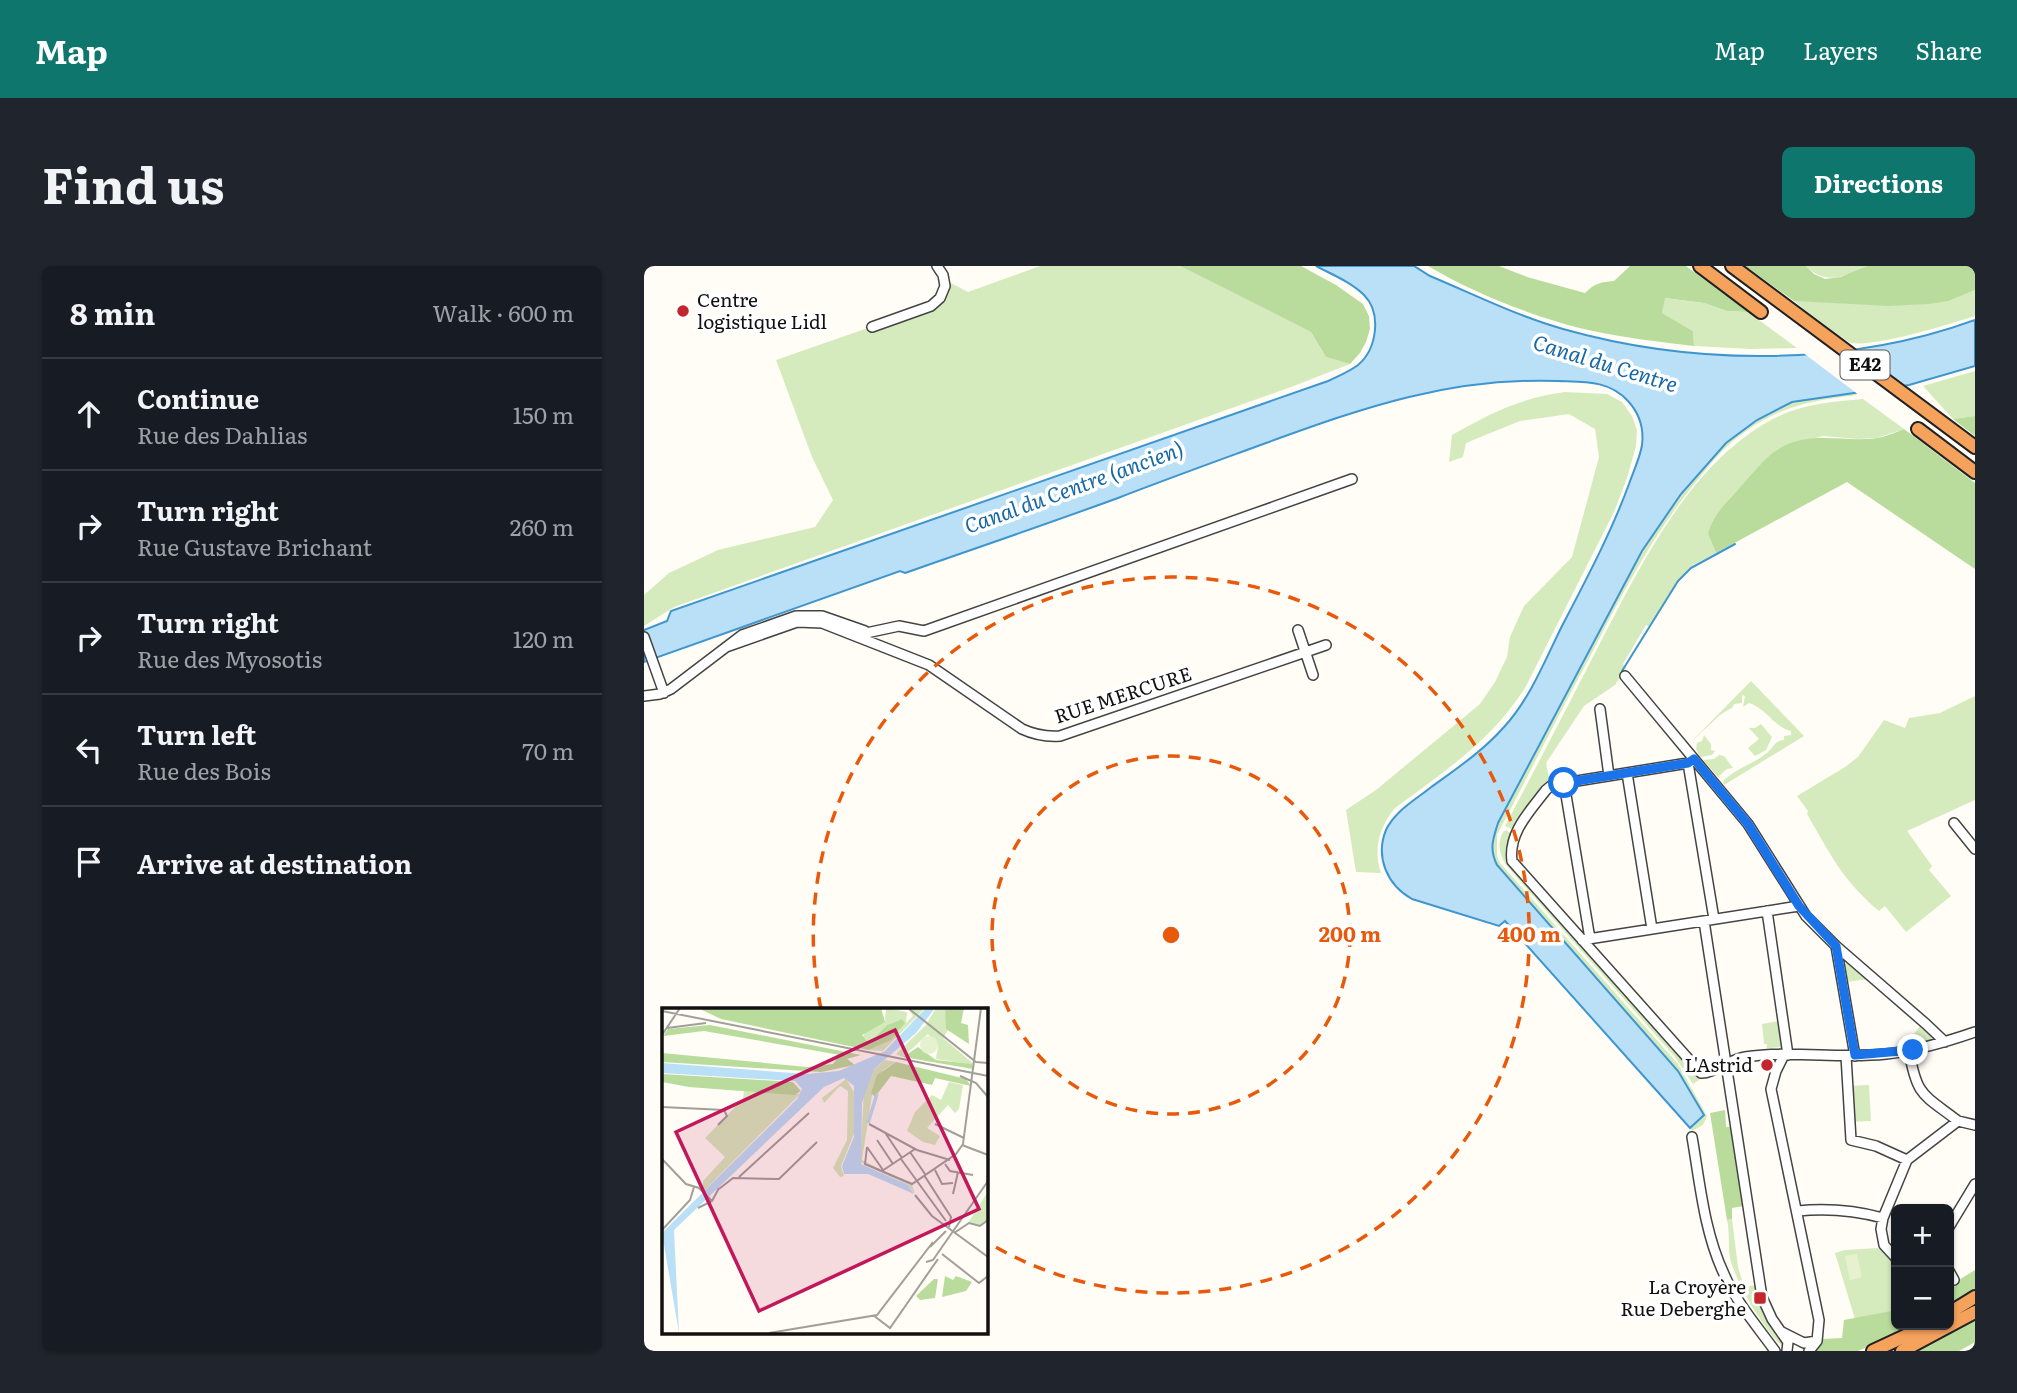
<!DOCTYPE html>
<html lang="en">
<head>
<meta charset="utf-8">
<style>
  :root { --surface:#171b24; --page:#20242c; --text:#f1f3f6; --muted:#9ea1a6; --line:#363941; --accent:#0f766e }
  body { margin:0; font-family:Literata,serif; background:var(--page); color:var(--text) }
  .controls { position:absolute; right:21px; bottom:21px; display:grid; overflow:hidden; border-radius:10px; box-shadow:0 2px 5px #0004 }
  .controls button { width:63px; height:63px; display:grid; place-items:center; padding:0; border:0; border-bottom:2px solid var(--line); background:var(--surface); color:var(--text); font:35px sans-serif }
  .stop { position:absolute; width:21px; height:21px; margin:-16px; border:5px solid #1a73e8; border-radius:50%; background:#fff }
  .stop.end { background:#1a73e8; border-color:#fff; box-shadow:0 2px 7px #0008 }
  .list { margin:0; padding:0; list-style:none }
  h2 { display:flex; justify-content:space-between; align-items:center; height:91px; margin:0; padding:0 28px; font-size:30px }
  h2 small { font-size:23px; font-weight:400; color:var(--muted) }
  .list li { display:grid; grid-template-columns:46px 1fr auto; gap:21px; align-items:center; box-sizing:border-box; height:112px; padding:0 28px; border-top:2px solid var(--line) }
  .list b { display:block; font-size:26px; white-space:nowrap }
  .list p { margin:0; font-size:23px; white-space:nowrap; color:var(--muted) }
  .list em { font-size:23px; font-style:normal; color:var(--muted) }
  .icon { flex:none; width:38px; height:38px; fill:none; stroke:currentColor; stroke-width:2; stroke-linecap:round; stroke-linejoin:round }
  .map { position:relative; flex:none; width:1331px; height:1085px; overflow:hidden; border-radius:10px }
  header { display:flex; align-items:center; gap:42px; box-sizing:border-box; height:98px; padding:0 35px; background:var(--accent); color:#fff }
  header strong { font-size:33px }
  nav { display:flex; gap:38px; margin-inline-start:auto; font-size:24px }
  .intro { display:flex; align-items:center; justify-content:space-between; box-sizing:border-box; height:168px; padding:0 42px }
  h1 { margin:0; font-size:49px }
  .button { padding:18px 32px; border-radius:10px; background:var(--accent); color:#fff; font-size:24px; font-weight:700 }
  main { display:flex; gap:42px; padding:0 42px }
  aside { flex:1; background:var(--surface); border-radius:10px; box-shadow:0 2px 5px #0004 }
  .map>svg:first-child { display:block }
</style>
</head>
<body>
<header>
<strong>Map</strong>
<nav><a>Map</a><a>Layers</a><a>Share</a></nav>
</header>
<div class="intro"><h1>Find us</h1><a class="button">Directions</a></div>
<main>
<aside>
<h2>8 min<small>Walk · 600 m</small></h2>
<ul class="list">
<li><svg class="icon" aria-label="ahead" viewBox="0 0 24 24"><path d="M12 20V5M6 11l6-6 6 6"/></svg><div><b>Continue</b><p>Rue des Dahlias</p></div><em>150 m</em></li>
<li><svg class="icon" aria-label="right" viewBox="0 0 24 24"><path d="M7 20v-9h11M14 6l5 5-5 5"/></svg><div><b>Turn right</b><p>Rue Gustave Brichant</p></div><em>260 m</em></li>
<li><svg class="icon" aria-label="right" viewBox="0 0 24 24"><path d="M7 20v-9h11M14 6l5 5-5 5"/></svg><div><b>Turn right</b><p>Rue des Myosotis</p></div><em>120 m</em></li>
<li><svg class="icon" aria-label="left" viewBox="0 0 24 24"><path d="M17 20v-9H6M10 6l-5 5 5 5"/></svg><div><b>Turn left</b><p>Rue des Bois</p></div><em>70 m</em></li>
<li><svg class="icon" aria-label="arrive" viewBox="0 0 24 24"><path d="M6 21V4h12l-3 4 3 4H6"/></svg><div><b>Arrive at destination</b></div></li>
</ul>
</aside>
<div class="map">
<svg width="1331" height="1085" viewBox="0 0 1331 1085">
  <rect width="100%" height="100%" fill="#fffdf5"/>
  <path fill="#d5ebbd" d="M396,0H536L667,66L682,91L706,98L647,121L30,341L0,360V329L25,307L74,284L171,261L189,234L168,191L132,94L287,40L301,14L324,26Z
    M1162,0H1223C1201,12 1181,19 1162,0Z
    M1331,24V50C1305,58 1233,81 1208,77C1197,74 1161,44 1150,35C1211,35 1273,49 1331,24Z
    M1020,32L1060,37L1083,45L1104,46L1153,82L1107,83L1050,80L1049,65L1018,47Z
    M1331,105V150L1309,153L1279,120Z
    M921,126L963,128L978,136L988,150L993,164L992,180L983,212L970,246L881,422C846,476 802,504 751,542C735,561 729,584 737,607L712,606L702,544L732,524L836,438L851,416L863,391L866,371L880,340L928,291L955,191L951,163L925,148L876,155L822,177L819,191L805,196L808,169C847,147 876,132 921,126Z
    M1210,126L1213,129C1165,135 1134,140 1094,171C1078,183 1064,201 1051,217C1009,269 979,326 949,385C916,446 885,508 853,569V590L856,597L1034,798L1063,850L1059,859L1048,865L1046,862L1060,849L853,599C845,583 849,573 854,557L987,306L1011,264L1037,228L1082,177L1113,154L1148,136Z
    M1219,133L1260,163L1233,172L1214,173L1179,170L1134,183L1085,233L1064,268L1072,287L1049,299L1037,311L1005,361L1002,359L979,398L982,402L971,419L940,440L902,497L906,516L870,564L861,560C892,502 922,443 952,385C995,303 1043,200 1127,154C1156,138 1187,136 1219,133Z
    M1107,415L1160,470L1080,519L1079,515C1093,502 1109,498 1123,487C1130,481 1130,475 1140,474V470L1147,469V465C1131,462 1122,442 1105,437L1099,441L1101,430L1098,429V437L1090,438L1089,441L1076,449L1045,478Z
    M1331,430V534L1263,565L1288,600L1285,604L1307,630L1262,666L1241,640L1235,645C1199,615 1186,588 1163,548L1164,545L1153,530L1201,501L1214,491L1240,454L1261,462L1265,452L1296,447Z
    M1117,458L1128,471L1122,484L1111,490L1104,482L1115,473L1105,462H1111Z
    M1060,469L1067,478V484L1071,485L1068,489L1056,491L1052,483L1053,477L1058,475Z
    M1075,489L1080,490L1089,502L1083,503L1074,511L1059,494L1070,493Z
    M862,564L868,568L863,581L864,590L1052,807L1055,814L1049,818L1031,791L862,599C855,588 853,578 859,566Z
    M1203,696L1207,697L1224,713L1203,716L1200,699Z
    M1135,755L1139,781L1123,782V778H1120L1118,758Z
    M1276,760L1288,771L1289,774L1265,779L1264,776Z
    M1225,819L1227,855L1205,856L1203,820Z
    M1088,953L1094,1001L1100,1021L1112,1019L1119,1048L1140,1077L1138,1080C1120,1064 1092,1017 1086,992C1084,982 1086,967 1083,954Z
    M1234,982L1252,997V1044L1211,1053L1191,987L1201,984Z"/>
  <path fill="#b9dc9c" d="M536,0H657L692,19L719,38L725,50L726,63L722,76L716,87L706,98L682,91L667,66Z
    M784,0H855L883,11L941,27C951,17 957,16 970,15L986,0H1042L1104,46L1083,45L1060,37L1021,32L1018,47L1049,65L1050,80C1016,76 982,72 949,65C897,54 829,27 784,0Z
    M1101,0H1162L1170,8L1181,13L1197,11L1223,0H1331V24L1304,35L1285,38L1245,40L1150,35Z
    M1331,150V170L1309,153Z
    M1260,163L1331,217V303L1203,216L1072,287L1064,268C1069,248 1085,234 1098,219C1109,207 1120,193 1133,184C1163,163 1201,177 1234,172C1243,170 1252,166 1260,163Z
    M1081,844L1082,861H1088L1092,899L1100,940L1088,942V953L1083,954L1066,847Z
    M1331,1004V1024L1305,1041V1020Z
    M1252,1044V1059H1273L1214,1085H1169L1178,1073L1198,1072L1200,1054Z
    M1331,1052V1076L1315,1085H1267Z"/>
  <path fill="#e6f2cf" d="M1213,988L1218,1011L1206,1014L1201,990Z"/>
  <path fill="#b9e0f7" stroke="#3f96cf" stroke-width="2" d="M672,0H770L786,10C829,28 873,50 919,63C1050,100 1202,101 1331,54V100L1265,119L1148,136L1113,154L1082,177L1037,228L998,285L854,557C849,573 845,583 853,599L1034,805L1060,849L1046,862L861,655L855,660L768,633C743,619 731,591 742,564C751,545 771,534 786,522C812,503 839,485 860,461C886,433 901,394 918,360C942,314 967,267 985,218C989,206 996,192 998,179C1000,163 995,147 984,135C965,114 940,116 914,115C807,111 721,141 622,177C573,195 523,213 474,232C403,258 332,282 261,307L256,305L0,396V364L23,355L27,345L684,115C694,110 705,106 714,99C733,83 738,47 720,29C707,16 687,8 672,0Z"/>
  <path fill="#fffdf5" d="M1209,80L1265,122L1215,129L1158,86Z"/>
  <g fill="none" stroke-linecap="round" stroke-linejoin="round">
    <path stroke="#3f96cf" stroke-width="2" d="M978,405L1034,315L1047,302L1091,278"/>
    <g stroke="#444" stroke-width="12">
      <path id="minor" d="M228,61L287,40L296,32L301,20L299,9L293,0
        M654,364L669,409
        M213,369L255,360L280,365L708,213
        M0,371L20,427
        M82,381L153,356L178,357L285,399L378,463C391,469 402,471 416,470L682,379
        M981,410L1104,558L1162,650L1192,680L1282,758L1301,776
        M0,430L16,428L27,423L98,369L152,350H178L221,365
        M956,443L965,510
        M1050,493L1044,497L908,519L902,524C886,545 864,567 868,595L1057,807C1068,808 1087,793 1101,791C1148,784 1195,793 1242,788C1273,785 1302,776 1331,766
        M1044,497L1070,653
        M983,507L1008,663
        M920,517L946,673
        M1310,557L1331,583
        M1123,645L1144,789
        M1060,655L1118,1031L1128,1053L1144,1076L1143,1085
        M938,674L1155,640
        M1192,680L1211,790
        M1265,785C1273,831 1279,828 1314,855
        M1140,789L1132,805L1127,823L1175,1054L1173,1075L1165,1085
        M1202,790L1207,874L1232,880L1263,894
        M1048,871C1056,917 1060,966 1080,1008C1092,1036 1113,1060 1131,1085
        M1154,945C1184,942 1209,944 1239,952
        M1305,961L1331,918
        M1252,992L1240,979L1237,963L1239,952L1263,894L1314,855L1331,859
        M1305,1005L1310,1014
        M1138,1066L1160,1077L1173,1075"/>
    </g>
    <g stroke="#222" stroke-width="16">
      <path id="highway" d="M1056,0L1117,46
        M1088,0L1331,181
        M1274,163L1331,206
        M1305,1047L1331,1031
        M1229,1085L1285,1059
        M1258,1085L1331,1046"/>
    </g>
    <use href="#minor" stroke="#fff" stroke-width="9"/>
    <use href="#highway" stroke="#f5a25d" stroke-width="12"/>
  </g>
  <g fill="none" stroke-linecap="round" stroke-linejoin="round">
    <path stroke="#1a73e8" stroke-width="9" d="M920,517L1044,497L1050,493L1104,558L1155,640L1192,680L1211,789L1269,784"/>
  </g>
  <g fill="none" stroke="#e8590c" stroke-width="3.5" stroke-dasharray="12 9">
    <circle cx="527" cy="669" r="179"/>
    <path d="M177 743A358 358 0 1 1 343 976"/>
  </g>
  <g fill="#c4262e" stroke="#fff" stroke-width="2.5">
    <circle cx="39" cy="45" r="7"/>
    <circle cx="1123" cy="799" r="7"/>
    <rect x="1109" y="1025" width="14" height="14" rx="3.5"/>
  </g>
  <g text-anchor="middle" stroke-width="7" stroke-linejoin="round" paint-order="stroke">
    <rect fill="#fff" stroke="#585858" stroke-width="2" x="1196.5" y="84.5" width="49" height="29" rx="5"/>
    <g font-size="18" font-weight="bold" fill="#111">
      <text x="1221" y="105">E42</text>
    </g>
    <g font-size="19" fill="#111" stroke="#fff" text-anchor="end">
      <text x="53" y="41" text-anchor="start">Centre<tspan x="53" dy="22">logistique Lidl</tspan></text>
      <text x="1109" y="806">L'Astrid</text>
      <text x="1102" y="1028">La Croyère<tspan x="1102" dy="22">Rue Deberghe</tspan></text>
    </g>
    <g font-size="19" fill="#111" stroke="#fff">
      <text transform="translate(479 429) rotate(-18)" y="7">RUE MERCURE</text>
    </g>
    <g font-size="21" font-style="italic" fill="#1768a6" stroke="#fff">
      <text transform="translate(961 98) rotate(17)" y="7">Canal du Centre</text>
      <text transform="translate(430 222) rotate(-20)" y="7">Canal du Centre (ancien)</text>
    </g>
  </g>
  <g transform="translate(18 742)">
    <rect width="326" height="326" fill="#fffdf5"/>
    <path d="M224,0L245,4L244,15L251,8L246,0H263L221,43L206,42L238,22L237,12L225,17L209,36L200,31L203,24L223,13ZM274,0H283L286,22L281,30L313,57L274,51L276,38L266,26L241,49L234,46L264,17ZM223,52L234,54L221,62L210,87L200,152L250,177L253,186L246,177L198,154L202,82L209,64ZM184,71L192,84V126L179,158L182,168L178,169L171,160L185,132L186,83L178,78L162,95L160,90ZM287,74L301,77L297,101L293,105L286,97L265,120L278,128L273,137L261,134L245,123L253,104L270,87L279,92ZM82,82L138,86L41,184V173L63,149L43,130L81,91ZM325,185V212L318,218L306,215Z" fill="#d5ebbd"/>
    <path d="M36,0H219L223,14L200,27L207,36L225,17L240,11L243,15L229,32L206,42L59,11ZM283,0H302L299,15L306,17L307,36L284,21ZM48,17L199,47L185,51L193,57L159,64L0,54V45L145,59L171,56L178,47L42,23L1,28L6,21ZM256,39L274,52L310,56L311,61L241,49ZM234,54L304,71L309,78L273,70L270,77L229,68L213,89L209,85L215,67ZM0,66L131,74L139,83L133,87L27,79L0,74ZM283,268L291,272L294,268L310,274L304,283L280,289ZM272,271H276L273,290L258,292L254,288Z" fill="#b9dc9c"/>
    <path d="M258 37a9 9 0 1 1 18 0a9 9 0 1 1-18 0Z" fill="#e6f2cf"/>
    <path d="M264,0H273L254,25L212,61L200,95L199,156L246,177L252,186L206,166H182L180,158L192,129V78L182,70L162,79L12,222L17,325L0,225L135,91L140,81L133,73L0,65V55L144,66L177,63L223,43Z" fill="#b9e0f7"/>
    <path fill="none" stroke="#b9e0f7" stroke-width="3.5" d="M206,115L215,86"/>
    <path fill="none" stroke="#a09f9a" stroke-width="2" d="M246,0L314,54L326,55M0,3L326,68M5,20L44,15M0,27L18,0M298,68L314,75L326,89M0,99L62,102L65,108L56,117M207,116L255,142L288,152M273,116L302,130M224,126L240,150M215,132L231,156M300,137L326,147M205,139L203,156L250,176L294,146L301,136L319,0M205,139L221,162M248,144L263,166M0,151L24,176L37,180L50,193M239,151L284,213M283,156L288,163L311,167M273,162L280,176L291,175M220,163L253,141M262,167L289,209L287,219M77,169L147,105M57,181L71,170L117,171L155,134M291,186L296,164M253,187L270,208L326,249M36,200L50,193L57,180M0,222L28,192L32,179M292,225L307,215L318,218L326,212M268,239L284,223M280,246L317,275L326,268M264,254L271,252L326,173M211,307L228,320L276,251M107,325L215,307L271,234"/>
    <path fill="#c2185b" fill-opacity="0.15" stroke="#c2185b" stroke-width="3.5" d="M233,22L317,201L97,303L14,124Z"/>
    <rect width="326" height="326" fill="none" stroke="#111" stroke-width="3.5"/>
  </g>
  <circle cx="527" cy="669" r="10" fill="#e8590c" stroke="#fff" stroke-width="3.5"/>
  <g font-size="21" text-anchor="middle" font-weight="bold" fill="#e8590c" stroke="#fff" stroke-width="7" stroke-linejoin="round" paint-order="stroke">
    <text x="706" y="676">200 m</text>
    <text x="885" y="676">400 m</text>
  </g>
</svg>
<div class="controls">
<button>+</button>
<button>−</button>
</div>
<div class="stop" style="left:920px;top:517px"></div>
<div class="stop end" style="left:1269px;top:784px"></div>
</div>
</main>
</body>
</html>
